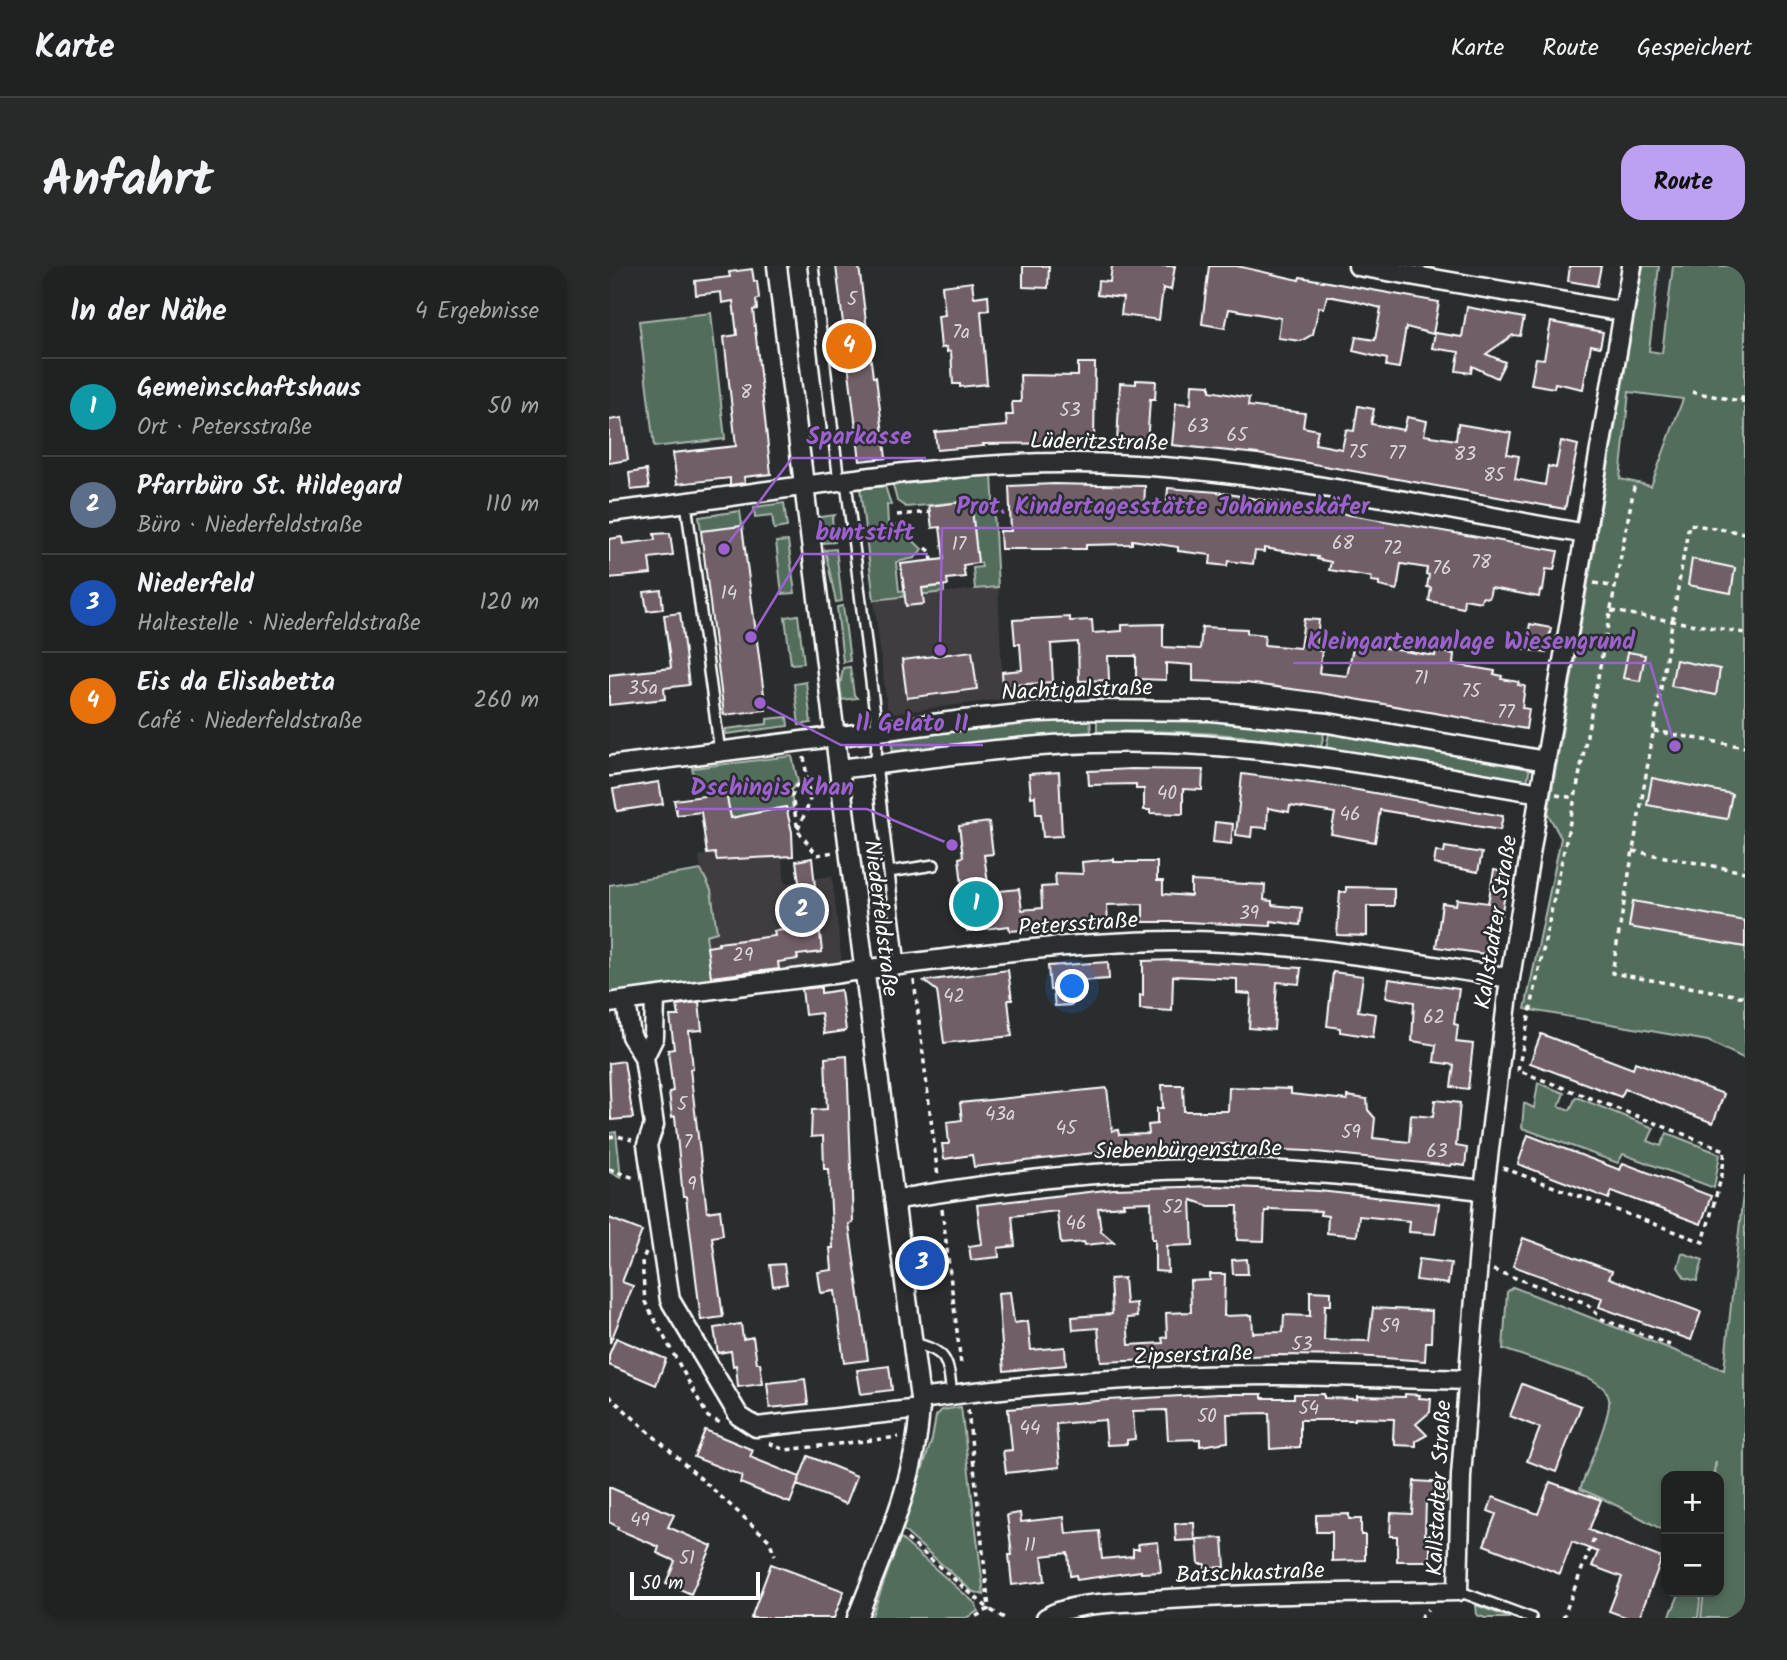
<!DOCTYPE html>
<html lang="de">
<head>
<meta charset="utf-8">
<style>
  :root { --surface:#202222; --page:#282a2a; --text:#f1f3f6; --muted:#a2a4a5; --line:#3d3f40; --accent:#bca0f2 }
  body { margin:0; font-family:Kalam,sans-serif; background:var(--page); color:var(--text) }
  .controls { position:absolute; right:21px; bottom:21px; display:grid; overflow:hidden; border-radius:14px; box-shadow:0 4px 10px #0003 }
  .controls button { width:63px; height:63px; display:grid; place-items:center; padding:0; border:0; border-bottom:2px solid var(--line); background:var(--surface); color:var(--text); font:35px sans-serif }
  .scale { position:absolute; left:21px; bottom:18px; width:130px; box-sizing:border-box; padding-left:7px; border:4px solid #fff; border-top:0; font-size:19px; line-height:24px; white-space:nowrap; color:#fff; -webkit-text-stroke:5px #2a2d2e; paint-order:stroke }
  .you { position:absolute; left:464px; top:721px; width:24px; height:24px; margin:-18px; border:5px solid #fff; border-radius:50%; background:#1a73e8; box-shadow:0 0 0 10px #1a73e833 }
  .badge { display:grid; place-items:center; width:46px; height:46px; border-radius:50%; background:var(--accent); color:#fff; font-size:23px; font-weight:700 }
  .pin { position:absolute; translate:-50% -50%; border:4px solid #fff; box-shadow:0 2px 7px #0006 }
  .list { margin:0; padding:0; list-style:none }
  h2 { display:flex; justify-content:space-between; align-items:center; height:91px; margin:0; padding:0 28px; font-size:30px }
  h2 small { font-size:23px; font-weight:400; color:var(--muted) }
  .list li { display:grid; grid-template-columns:46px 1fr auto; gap:21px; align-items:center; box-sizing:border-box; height:98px; padding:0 28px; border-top:2px solid var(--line) }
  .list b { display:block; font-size:26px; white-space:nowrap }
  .list p { margin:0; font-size:23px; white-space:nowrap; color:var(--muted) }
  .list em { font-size:23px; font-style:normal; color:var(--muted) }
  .map { position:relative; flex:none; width:1136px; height:1352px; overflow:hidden; border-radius:21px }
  header { display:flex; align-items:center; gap:42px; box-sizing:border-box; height:98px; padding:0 35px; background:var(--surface); border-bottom:2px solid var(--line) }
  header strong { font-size:33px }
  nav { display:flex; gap:38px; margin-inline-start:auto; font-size:24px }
  .intro { display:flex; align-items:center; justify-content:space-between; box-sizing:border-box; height:168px; padding:0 42px }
  h1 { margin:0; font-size:49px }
  .button { padding:18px 32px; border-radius:21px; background:var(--accent); color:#111; font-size:24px; font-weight:700 }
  main { display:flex; gap:42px; padding:0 42px }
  aside { flex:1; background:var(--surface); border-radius:21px; box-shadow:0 4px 10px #0003 }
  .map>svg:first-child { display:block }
</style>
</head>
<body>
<header>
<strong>Karte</strong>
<nav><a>Karte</a><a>Route</a><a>Gespeichert</a></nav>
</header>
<div class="intro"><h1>Anfahrt</h1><a class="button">Route</a></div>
<main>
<aside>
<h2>In der Nähe<small>4 Ergebnisse</small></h2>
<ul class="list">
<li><span class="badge" style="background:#0f9aa8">1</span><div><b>Gemeinschaftshaus</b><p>Ort · Petersstraße</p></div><em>50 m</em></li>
<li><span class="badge" style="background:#5c6f8a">2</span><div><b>Pfarrbüro St. Hildegard</b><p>Büro · Niederfeldstraße</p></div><em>110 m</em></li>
<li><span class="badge" style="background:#1a4fb4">3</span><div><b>Niederfeld</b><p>Haltestelle · Niederfeldstraße</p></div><em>120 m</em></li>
<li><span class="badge" style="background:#e8710a">4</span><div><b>Eis da Elisabetta</b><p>Café · Niederfeldstraße</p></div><em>260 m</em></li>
</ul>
</aside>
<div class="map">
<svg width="1136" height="1352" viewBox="0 0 1136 1352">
  <rect width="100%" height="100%" fill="#2a2d2e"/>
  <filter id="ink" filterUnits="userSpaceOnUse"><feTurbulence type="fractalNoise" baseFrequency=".0143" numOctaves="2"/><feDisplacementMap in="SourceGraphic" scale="14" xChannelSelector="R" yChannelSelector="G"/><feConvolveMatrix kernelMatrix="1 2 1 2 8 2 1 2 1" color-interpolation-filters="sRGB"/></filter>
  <g filter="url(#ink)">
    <path fill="#3f3c3f" d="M389,321L394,433L279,448L265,334Z
      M106,587L109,594L173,591L176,617L223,610L233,698L103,715L97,669L108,666L102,624L92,604L90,590Z"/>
    <path fill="#536d5c" stroke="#a9b6ae" stroke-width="2" fill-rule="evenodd" d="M1034,0H1050L1040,85L1053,87L1064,0H1136V793L1099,775L916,743L952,572L939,548ZM1020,126L1074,133L1042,220L1011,213Z
      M102,47L116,173L45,181L30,55Z
      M383,209L389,321L366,323L364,302L373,301L372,297H369L362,235L297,241L288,235L284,219Z
      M276,220L282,239H278L279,259L289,260L313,283L306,292L287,296L290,325L335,320V326L265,334L251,223Z
      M175,237L178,261L165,263L163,249L146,251L145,241Z
      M131,245L133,260L92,265L90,251Z
      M226,249L223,253L226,276L214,277L211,251Z
      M179,275L186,327L173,328L167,276Z
      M227,283L233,335L227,336L216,284Z
      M234,340L241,395L234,396L228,341Z
      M189,349L195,397L182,398L176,351Z
      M241,401L245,429L248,432L233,434L231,420L234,402Z
      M197,416L202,457L190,459L185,418Z
      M178,451L179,460L117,468V463L158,458V453Z
      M481,452L482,466L415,471L284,486L282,472L414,456Z
      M488,452L618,455L715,467L712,481C639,468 563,463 488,466Z
      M720,468L921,502L918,516L717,482Z
      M183,490L189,516L182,524L184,542L178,544L177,541L122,552L117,527L105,529L98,521L87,522L83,502Z
      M92,604L102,624L108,666L97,669L103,715L0,730V619Z
      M929,817L955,827L950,840L961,844L967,831L1045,862L1039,875L1052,880L1058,867L1111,888L1105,922L1014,888L1009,897L913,862L915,837L925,842Z
      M7,866L12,911L0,906V867Z
      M1136,909V1352H1092L1095,1326H1110V1210H1106L1107,1195L1104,1210H1057V1266C1029,1250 1001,1235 971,1223C977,1206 1003,1148 1000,1133C998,1123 990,1118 982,1113L894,1083L898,1026L904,1021L1115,1104Z
      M1073,987L1094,994L1088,1015L1076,1012L1069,1001Z
      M352,1141L375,1329L363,1325L294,1264L323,1173L327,1150L333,1144Z
      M291,1272L367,1338L369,1345L357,1352H262Z
      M1071,1326H1092L1089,1352H1060Z
      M867,1339L901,1352H876L868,1349Z"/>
    <path fill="#715f67" stroke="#fff" stroke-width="2" d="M227,0H250L264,111H267L277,192L251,195Z
      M414,0H440L439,22L414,21Z
      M503,0H566L562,24L554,22L550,54L512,49L514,32L488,29L489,15L501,16Z
      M600,0H628L690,14L691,11L830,36L824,68L797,61L790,102L777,100L778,93L744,85L747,71L766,74L772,42L745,35L718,30L715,42L710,41L704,68L692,75L669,72L672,52L620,43L616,62L593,58Z
      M961,0H992L988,20L959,15Z
      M143,3L145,15H148L150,32L147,34L148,43L144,44L162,208L135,211L136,217L121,219V212L68,218L64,187L127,180L115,71L128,69L124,35L113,37L112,26L87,29L86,15L121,11L120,6Z
      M363,16L365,31L379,29L380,44L372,45L378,118L351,121V118H344L342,85L338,86V81L332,82L329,50L336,49L333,20Z
      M858,41L915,52L911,70L904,69L877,88L896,96L888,112L863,100L862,107L847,105L850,86L823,82L826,67L853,71Z
      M942,56L994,66L991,81L982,79L974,123L946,117L945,122L922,118L927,92L935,93Z
      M469,97H486L485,177L374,178L375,180L328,184L326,166L398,160L397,149H404L403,136H412L411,109L469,110Z
      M527,114L547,115L546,133H541L538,179L508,177L511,117L527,118Z
      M583,118L601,119V125L640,132L639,140L696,147L694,161L709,164L706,178L733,183L737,164L745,165L749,140L765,143L762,158L795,164L798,151L818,155L815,169L847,174L849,158L902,167L898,188L910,190L906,213L936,219L939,200L947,202L952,175L969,179L956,243L649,188L563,179L567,137L582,138Z
      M13,152L19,194L0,197V154Z
      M37,204L40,222L22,224L20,207Z
      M445,218L536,220L535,243L557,245L559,222L608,226L949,285L945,304L937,303L934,325L931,324L930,331L882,322L880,332L873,331L872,336L855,333L854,342L820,335L822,322L818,321L820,309L817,308L818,302L792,298L788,324L770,320V316L762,315L763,311L720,304L722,296L708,293L709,291L655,282V286L646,285L644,298L619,295L618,300L601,298L602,289L569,285V281L523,274V278L477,279V283H392L391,265H402L400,220Z
      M362,235L369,297L354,299L356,311L338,313L339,319L313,322L315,338L297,340L292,298L335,293L331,261L323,262L320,240Z
      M133,260L157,444L115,449L92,265Z
      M61,267L64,289L40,292L42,308L0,312V273L13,271L14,278L46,274L45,268Z
      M1083,293L1126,302L1122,327L1079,319Z
      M52,324L54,343L38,345L35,326Z
      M71,347L80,419L55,422L56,433L0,439V409L62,402L55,349Z
      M461,351V355L483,354L484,367L513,365V359L554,358V381L591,383L593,361L638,363V367L656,369L655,379L691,382L695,353L710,354L707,384L713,385L710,407L738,410L745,377L826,390L827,385L845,388L844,398L886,405L885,408L893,410L892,413L910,416L909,419L916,420L913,442L920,443L917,463L712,427L637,417L584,415V399L557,397V414L527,413V390H499L500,414L470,415L469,376L442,378L444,416L394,420L393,406L413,404L411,378H406L404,354Z
      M921,358L942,362L937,387L916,383Z
      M363,385L368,423L298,432L293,394Z
      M1019,386L1036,389L1031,415L1014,412Z
      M1067,394L1111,403L1107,429L1062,420Z
      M523,503L594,504L593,524L574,523V548L541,547V544H535V523H527V518L480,519L479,505Z
      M450,506L453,570L434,571L432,548H427L426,530L422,531L420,508Z
      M633,508L726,520L894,550L891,564L771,544L766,576L722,568L726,547L681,540L680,546L659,542L658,562L643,561L642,571L627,569Z
      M1043,512L1123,528L1118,553L1038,539Z
      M50,516L54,538L8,545L4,523Z
      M117,527L122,552L177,541L183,566L184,590L108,594L106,587L98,588L92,546L68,549L65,534Z
      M380,556L384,588L375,589L380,624L381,626L410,623L413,644L433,642L432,621L447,620L446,607L474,608L473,596L505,593V596H548V615H554V628L582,630V615L656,619L655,634L663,635V639L693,642L691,659L662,655V660L576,656H534V638L498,639L499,657L401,665L400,660L358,665L350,592L354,591L350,560Z
      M606,556L624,558L622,578L604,576Z
      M836,581L873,587L869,606L825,598L827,585L835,587Z
      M203,592L213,686L188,689L189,693L169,696L170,703L102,711L98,681L110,679L109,677L166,670L165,665L185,663L182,637L193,636L187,595Z
      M885,604L900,607L892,650H889L883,689L827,681L833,637L847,639L848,633L879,637Z
      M737,621L785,622V640H758V670L728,669L731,626H737Z
      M1024,635L1136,655V681L1020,661Z
      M565,694L692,702L690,718L668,716L665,764L640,762L642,728L628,727V713L564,710L563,745L531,743V729H534V695Z
      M499,696L500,713L470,715V722L462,723L463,739L446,740L444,724H441L439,700Z
      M399,704L403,734H399L403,770L335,777L328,725L315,715Z
      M724,706L754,710L749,745L767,748L764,771L731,766V762L718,760Z
      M780,713L850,723L845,758L849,759L847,776L864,778L859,823L842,821L845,799L825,796L827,779L803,775L805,736L777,731Z
      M212,721V727L232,724L237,765L215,768L212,747L196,749L193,723Z
      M90,736L93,764L80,765L84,802L81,803L98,946L111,944L114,969L103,971L114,1051L92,1054L77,931H74L66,850L63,851L60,826L64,825L59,784L65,783L61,750H70L68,739Z
      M932,768L1024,803L1026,796L1115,828L1104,857L1016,823L1012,831L921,797Z
      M238,790L244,957L240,958L259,1094L235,1097L226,1025L212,1027L209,1006L223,1004L221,982H224L220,903H215L214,870L202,871L203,844L218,843L216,792Z
      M15,795L24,852L2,854L0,797Z
      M553,819H574L575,845H619L620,821L682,823V828L738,834V830L758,833L759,844L766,852L764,872L800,876L802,849L824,851L826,834L851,837L847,880L858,882L856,900L843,898L842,900L698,885L628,882L629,878H599V882L502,885L365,901L363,889L335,893L333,878H340L338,856L353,854L351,837L498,822L503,865L509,864L510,869L540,868L539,859L548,858V842H554Z
      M919,869L1011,904L1014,897L1102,930L1092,958L1003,925L1000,933L909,898Z
      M606,920L710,925L830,938L826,968L800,966L801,955L750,950L748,970L718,967L719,950L711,949L712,945L660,943V945H656L655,975L628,974L629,940H600L582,934L584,979L558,980L559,1006L546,1005V973H543L542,936L514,937L515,940L489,942L492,965L505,976L476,979L475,976L452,978L448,945L403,950L406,980L389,982L390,991L362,994L360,980L373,978L368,939L505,923Z
      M0,952L33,965L13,1016L24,1020L1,1077Z
      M914,972L1003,1005L1000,1012L1092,1046L1082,1074L990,1041L993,1032L904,1000Z
      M638,993L639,1008H624L623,994Z
      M810,993L842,997L839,1018L807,1014Z
      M175,998L178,1018L164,1020L161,999Z
      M601,1008H616L615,1050L643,1049L644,1067L674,1066L675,1049L701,1050V1025L722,1026V1039H716L715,1074L760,1075L764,1042L823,1045L822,1076H817L816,1095L749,1090L667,1089L492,1096L489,1062L464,1064L463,1051L503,1048L501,1013L515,1012L517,1038L527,1037L528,1051L518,1052L520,1079L554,1077L553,1072L558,1071L557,1047L582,1046L581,1015L601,1014Z
      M401,1026L405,1057L419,1055L422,1084L456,1081L457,1099L395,1105L389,1027Z
      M132,1058L134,1073L144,1071L148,1097H151L154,1118L129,1121L127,1099L124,1100L122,1085L109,1087L105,1062Z
      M7,1072L57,1093L47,1119L0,1099V1089Z
      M280,1100L283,1124L252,1128L248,1104Z
      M196,1113L199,1138L161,1142L158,1117Z
      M913,1118L972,1140L947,1206L918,1195L931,1162L901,1150Z
      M609,1128H653V1132H685V1128H715V1132L748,1133V1130L796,1131V1128L811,1129L810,1132L822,1133L821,1146L807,1158L818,1169L807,1175V1180L786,1179V1174L784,1173L785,1153L746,1152V1154H691V1181L661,1183L660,1147L618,1148L619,1176L591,1180V1173L559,1174L557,1144L524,1145L526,1173L518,1174V1178L498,1179L496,1154L447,1158L451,1201L397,1207L394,1185L403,1184L399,1143L499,1134Z
      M96,1164L144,1184L141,1191L191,1211L181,1237L131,1217L133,1210L85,1191Z
      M199,1190L248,1210L237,1238L188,1219Z
      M805,1215L839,1217L838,1236L817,1234L816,1269H821V1295H788V1270H781L782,1247L803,1248Z
      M941,1216L992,1234L980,1264L1053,1292L1030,1352H1019L1000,1345L1013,1311L983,1300L989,1286L963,1276L951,1308L875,1279L887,1248L879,1245L884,1231L929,1248Z
      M0,1221L65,1249L59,1261L103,1280L82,1328L57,1317L66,1295L48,1287L50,1281L8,1263L9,1261L0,1256Z
      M411,1247L412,1256L455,1251L457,1268L490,1265L493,1293L524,1290V1283H530L529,1278L549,1276L552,1306L532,1307V1305L468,1314L467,1309L461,1310L459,1287L433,1290L436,1315L403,1319L400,1289H403L398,1249Z
      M740,1248V1253H752V1269H756V1294L723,1295V1266H707V1249Z
      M576,1257H585L586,1274L567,1275L566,1258Z
      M614,1272L616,1301L596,1302V1298H590L588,1273Z
      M162,1298L235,1325L225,1352H142Z"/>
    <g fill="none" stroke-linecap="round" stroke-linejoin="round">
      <g stroke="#fff" stroke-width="14">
        <path id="service" d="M204,0L230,216
          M237,216L268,464L267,498L291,699
          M77,237L111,486
          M280,606L325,599
          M304,1077C340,1085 339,1096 343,1129
          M849,1325L922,1352"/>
      </g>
      <g stroke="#fff" stroke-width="23">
        <path id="minor" d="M168,0L240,584L311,1133C310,1209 275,1282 248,1352
          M749,0L1015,46
          M0,246C153,229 315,195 469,197C639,199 809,239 977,268
          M0,500L355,454L430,446L484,444L602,445L719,457L937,495
          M230,503C314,493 399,480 483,477C634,472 783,502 931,527
          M46,732L45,771L35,791L45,859L38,879L61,1034L130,1150L147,1161L311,1143
          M17,735L22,770L35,791
          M0,737C77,726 154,717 231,707C342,692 452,676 564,675C677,674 790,695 901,712
          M285,934C392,915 501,903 609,903C698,903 787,915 875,924
          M311,1133C425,1117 552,1109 667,1109C731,1109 795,1113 859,1114
          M437,1352C459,1337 505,1337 531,1335C637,1327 743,1327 849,1325L852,1210L862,1081L875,924L901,712L931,527L1023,0"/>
      </g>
      <path stroke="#fff" stroke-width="3.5" stroke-dasharray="5 5" stroke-linecap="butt" d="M1083,126L1136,136
        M1132,135L1136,126
        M288,249L321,246
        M1136,267L1080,258L1003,707L1136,731
        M317,282L322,286L323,295
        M985,317L1007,321
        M1002,345L1136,367
        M1045,465L1136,481
        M198,513L187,520L183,530L189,565L208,589L225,586
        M947,529L966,532
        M189,563L201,536L195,490
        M1024,585L1136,606
        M305,714L329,911
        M909,804L966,532L1026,216
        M0,871L8,870L23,874
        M894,902L1094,976L1113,909L1116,884L908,804
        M0,903L28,913
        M333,943L352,1098
        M37,986L33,995L36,1036L99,1151L114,1158
        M884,1004L977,1037L993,1053L1061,1079
        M0,1130L160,1274L166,1289
        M359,1144L380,1343L364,1352
        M160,1177L176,1184L290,1171
        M298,1273L380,1343L395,1352
        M811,1352L819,1343
        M954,1352L987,1267"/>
      <use href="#service" stroke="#2a2d2e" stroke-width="9"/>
      <use href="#minor" stroke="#2a2d2e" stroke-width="18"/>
    </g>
  </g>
  <g text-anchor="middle" stroke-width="5" stroke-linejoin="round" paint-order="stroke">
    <g font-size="19" fill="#dcd7d9">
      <text x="243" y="39">5</text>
      <text x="352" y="72">7a</text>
      <text x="137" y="132">8</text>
      <text x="461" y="150">53</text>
      <text x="589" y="166">63</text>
      <text x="628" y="175">65</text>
      <text x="749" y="192">75</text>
      <text x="788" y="193">77</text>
      <text x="856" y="194">83</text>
      <text x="885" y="215">85</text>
      <text x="734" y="283">68</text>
      <text x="350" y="284">17</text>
      <text x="784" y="288">72</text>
      <text x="872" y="302">78</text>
      <text x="833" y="308">76</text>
      <text x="120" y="333">14</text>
      <text x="812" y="418">71</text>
      <text x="34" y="428">35a</text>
      <text x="862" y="431">75</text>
      <text x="897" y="452">77</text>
      <text x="558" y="533">40</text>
      <text x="741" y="554">46</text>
      <text x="640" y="653">39</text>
      <text x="134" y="695">29</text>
      <text x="345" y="736">42</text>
      <text x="825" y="757">62</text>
      <text x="73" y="844">5</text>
      <text x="391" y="854">43a</text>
      <text x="457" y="868">45</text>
      <text x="742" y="872">59</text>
      <text x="79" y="882">7</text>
      <text x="828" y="891">63</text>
      <text x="83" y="924">9</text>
      <text x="564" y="947">52</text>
      <text x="467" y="963">46</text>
      <text x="781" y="1066">59</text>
      <text x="693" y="1084">53</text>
      <text x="700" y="1148">54</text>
      <text x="598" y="1156">50</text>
      <text x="421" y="1168">44</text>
      <text x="31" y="1260">49</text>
      <text x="421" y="1285">11</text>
      <text x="78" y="1298">51</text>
    </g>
    <g font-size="23" fill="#fff" stroke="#2a2d2e">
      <text transform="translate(490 175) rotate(1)" y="8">Lüderitzstraße</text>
      <text transform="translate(468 423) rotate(-2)" y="8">Nachtigalstraße</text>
      <text transform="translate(273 652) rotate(83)" y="8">Niederfeldstraße</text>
      <text transform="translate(886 656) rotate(-81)" y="8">Kallstadter Straße</text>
      <text transform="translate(469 657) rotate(-4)" y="8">Petersstraße</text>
      <text transform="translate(579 883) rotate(-1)" y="8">Siebenbürgenstraße</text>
      <text transform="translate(584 1088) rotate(-2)" y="8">Zipserstraße</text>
      <text transform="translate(829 1222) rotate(-87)" y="8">Kallstadter Straße</text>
      <text transform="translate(641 1306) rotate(-2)" y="8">Batschkastraße</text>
    </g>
  </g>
  <path fill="none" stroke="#9c61cf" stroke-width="2.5" d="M115 283L183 192H317M331 384L333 262H775M142 371L193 288H319M1066 480L1041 397H684M151 437L232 479H374M343 579L258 543H67"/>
  <g fill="#9c61cf" stroke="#2a2d2e" stroke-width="2.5">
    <circle cx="115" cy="283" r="7"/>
    <circle cx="331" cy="384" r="7"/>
    <circle cx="142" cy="371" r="7"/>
    <circle cx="1066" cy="480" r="7"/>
    <circle cx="151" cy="437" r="7"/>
    <circle cx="343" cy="579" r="7"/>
  </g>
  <g font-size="24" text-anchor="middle" font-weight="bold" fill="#9c61cf" stroke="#2a2d2e" stroke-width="5" stroke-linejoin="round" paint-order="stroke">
    <text x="250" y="178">Sparkasse</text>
    <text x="554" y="248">Prot. Kindertagesstätte Johanneskäfer</text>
    <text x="256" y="274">buntstift</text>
    <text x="862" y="383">Kleingartenanlage Wiesengrund</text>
    <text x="303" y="465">Il Gelato II</text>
    <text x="163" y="529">Dschingis Khan</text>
  </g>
</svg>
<div class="controls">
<button>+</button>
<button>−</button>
</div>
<div class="scale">50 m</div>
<div class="you"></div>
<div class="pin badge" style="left:367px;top:638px;background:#0f9aa8">1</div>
<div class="pin badge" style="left:193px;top:644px;background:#5c6f8a">2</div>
<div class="pin badge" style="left:313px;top:997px;background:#1a4fb4">3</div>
<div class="pin badge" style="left:240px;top:80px;background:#e8710a">4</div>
</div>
</main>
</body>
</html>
